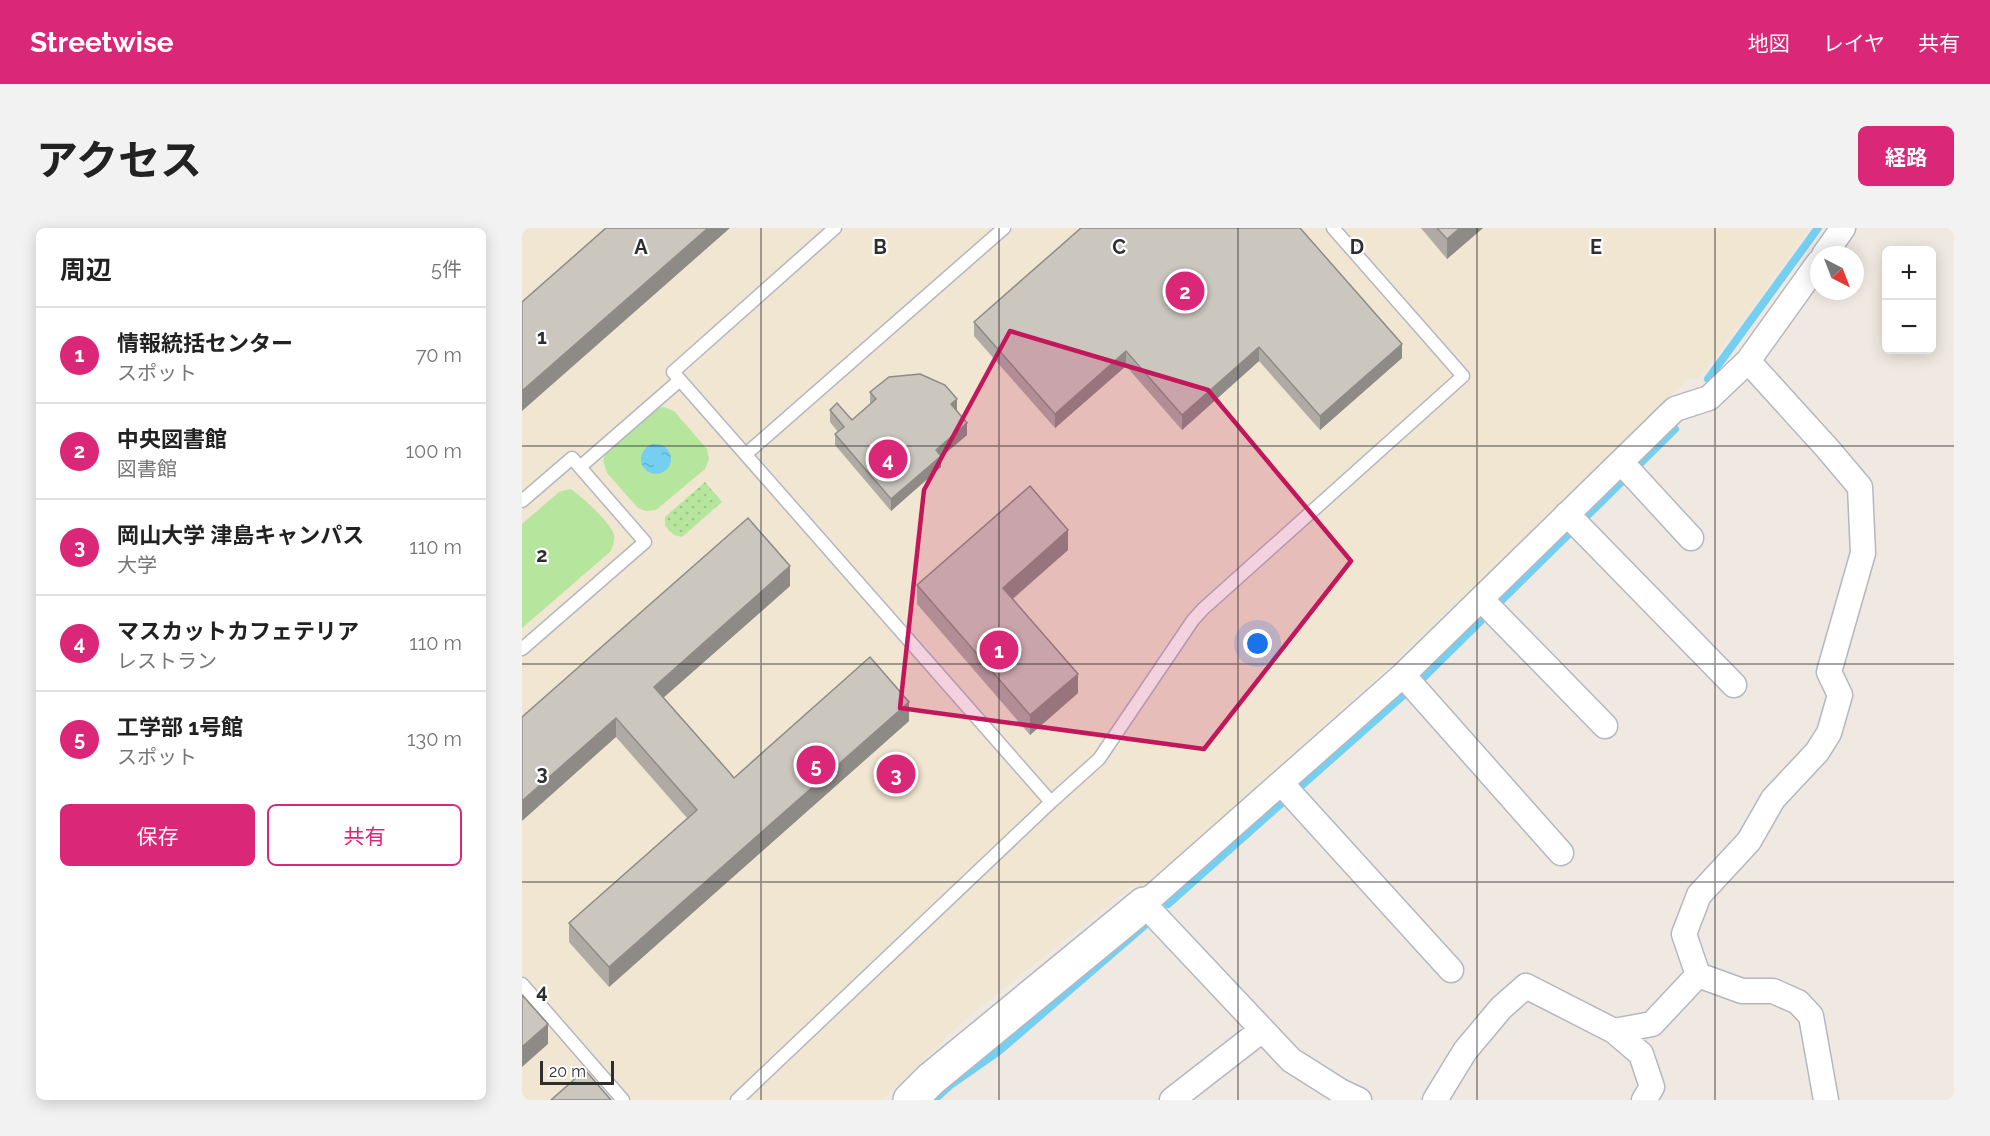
<!DOCTYPE html>
<html lang="ja">
<head>
<meta charset="utf-8">
<style>
  :root { --surface:#fff; --page:#f2f2f2; --text:#222; --muted:#767676; --line:#e0e0e0; --accent:#db2777 }
  body { margin:0; font-family:Raleway,"Noto Sans JP",sans-serif; background:var(--page); color:var(--text) }
  .controls { position:absolute; right:18px; top:18px; display:grid; overflow:hidden; border-radius:9px; box-shadow:0 3px 15px #0003 }
  .controls button { width:54px; height:54px; display:grid; place-items:center; padding:0; border:0; border-bottom:2px solid var(--line); background:var(--surface); color:var(--text); font:30px sans-serif }
  .compass { position:absolute; left:1288px; top:18px; width:54px; height:54px; border-radius:50%; background:var(--surface); box-shadow:0 3px 15px #0003; rotate:138deg }
  .scale { position:absolute; left:18px; bottom:15px; width:74px; box-sizing:border-box; padding-left:6px; border:3px solid #2e2e2e; border-top:0; font-size:16px; line-height:21px; white-space:nowrap; color:#2e2e2e; -webkit-text-stroke:4px #fff; paint-order:stroke }
  .you { position:absolute; left:736px; top:416px; width:21px; height:21px; margin:-15px; border:4px solid #fff; border-radius:50%; background:#1a73e8; box-shadow:0 0 0 9px #1a73e833 }
  .badge { display:grid; place-items:center; width:39px; height:39px; border-radius:50%; background:var(--accent); color:#fff; font-size:20px; font-weight:700 }
  .pin { position:absolute; translate:-50% -50%; border:3px solid #fff; box-shadow:0 2px 6px #0006 }
  .list { margin:0; padding:0; list-style:none }
  h2 { display:flex; justify-content:space-between; align-items:center; height:78px; margin:0; padding:0 24px; font-size:26px }
  h2 small { font-size:20px; font-weight:400; color:var(--muted) }
  .list li { display:grid; grid-template-columns:39px 1fr auto; gap:18px; align-items:center; box-sizing:border-box; height:96px; padding:0 24px; border-top:2px solid var(--line) }
  .list b { display:block; font-size:22px; white-space:nowrap }
  .list p { margin:0; font-size:20px; white-space:nowrap; color:var(--muted) }
  .list em { font-size:20px; font-style:normal; color:var(--muted) }
  .actions { display:flex; gap:12px; padding:18px 24px }
  .actions a { flex:1; padding:14px 0; border:2px solid var(--accent); border-radius:9px; text-align:center; font-size:21px; color:var(--accent) }
  .actions .main { background:var(--accent); color:#fff }
  .map { position:relative; flex:none; width:1432px; height:872px; overflow:hidden; border-radius:9px }
  header { display:flex; align-items:center; gap:36px; box-sizing:border-box; height:84px; padding:0 30px; background:var(--accent); color:#fff }
  header strong { font-size:28px }
  nav { display:flex; gap:33px; margin-inline-start:auto; font-size:21px }
  .intro { display:flex; align-items:center; justify-content:space-between; box-sizing:border-box; height:144px; padding:0 36px }
  h1 { margin:0; font-size:42px }
  .button { padding:15px 27px; border-radius:9px; background:var(--accent); color:#fff; font-size:21px; font-weight:700 }
  main { display:flex; gap:36px; padding:0 36px }
  aside { flex:1; background:var(--surface); border-radius:9px; box-shadow:0 3px 15px #0003 }
  .map>svg:first-child { display:block }
</style>
</head>
<body>
<header>
<strong>Streetwise</strong>
<nav><a>地図</a><a>レイヤ</a><a>共有</a></nav>
</header>
<div class="intro"><h1>アクセス</h1><a class="button">経路</a></div>
<main>
<aside>
<h2>周辺<small>5件</small></h2>
<ul class="list">
<li><span class="badge">1</span><div><b>情報統括センター</b><p>スポット</p></div><em>70 m</em></li>
<li><span class="badge">2</span><div><b>中央図書館</b><p>図書館</p></div><em>100 m</em></li>
<li><span class="badge">3</span><div><b>岡山大学 津島キャンパス</b><p>大学</p></div><em>110 m</em></li>
<li><span class="badge">4</span><div><b>マスカットカフェテリア</b><p>レストラン</p></div><em>110 m</em></li>
<li><span class="badge">5</span><div><b>工学部 1号館</b><p>スポット</p></div><em>130 m</em></li>
</ul>
<div class="actions"><a class="main">保存</a><a>共有</a></div>
</aside>
<div class="map">
<svg width="1432" height="872" viewBox="0 0 1432 872">
  <defs>
    <pattern id="grass-dots" width="8" height="8" patternUnits="userSpaceOnUse" patternTransform="scale(1.5)"><rect width="8" height="8" fill="#b6e59e"/><path d="M2 2h.1M6 6h.1" fill="none" stroke="#9dc588" stroke-width="1.8" stroke-linecap="round"/></pattern>
    <pattern id="water-ripples" width="26" height="14" patternUnits="userSpaceOnUse" patternTransform="scale(1.5)"><rect width="26" height="14" fill="#75cff0"/><path d="M2 4q2-2 4 0t4 0M15 11q2-2 4 0t4 0" fill="none" stroke="#66b2ce"/></pattern>
  </defs>
  <rect width="100%" height="100%" fill="#efe9e1"/>
  <path fill="#f0e6d1" d="M0,0H1287L1241,66L1175,152L1168,149L872,434L618,663L612,657L446,789L360,872H0Z"/>
  <path fill="url(#grass-dots)" d="M183,254L200,274L160,309L152,307L143,298V289Z"/>
  <path fill="#b6e59e" d="M142,179L152,183L185,221L187,231L183,241L134,282L124,283L116,280L85,245L81,233L85,222L131,181Z
    M48,261C58,266 87,294 91,304C94,311 91,316 89,323L0,400V296L37,264Z"/>
  <path fill="url(#water-ripples)" d="M119 231a15 15 0 1 1 30 0a15 15 0 1 1-30 0Z"/>
  <g fill="none" stroke-linecap="round" stroke-linejoin="round">
    <path stroke="#75cff0" stroke-width="8" d="M1186,151L1296,0
      M646,676L903,448L1153,201
      M412,872L427,858L477,823L622,698"/>
    <g stroke="#b4b7c1" stroke-width="15">
      <path id="lane" d="M313,0L151,144L529,574
        M224,226L482,0
        M58,239L158,152
        M0,273L50,230L123,314L0,421
        M0,756L101,872
        M215,872L529,574L577,531L671,392L681,381L941,148L811,0"/>
    </g>
    <g stroke="#b4b7c1" stroke-width="27">
      <path id="street" d="M1302,27L1321,0
        M1099,234L1169,310
        M1045,286L1212,457
        M959,371L1083,498
        M881,447L1039,625
        M759,555L929,742
        M1176,747L1162,706L1177,667L1227,613L1251,571L1295,524L1307,505L1318,467L1307,444L1341,325L1338,259L1305,220L1226,133
        M1176,747L1220,763H1251L1276,774L1289,788L1304,872
        M1092,803L1119,826L1130,859L1122,872
        M650,872L740,802
        M837,872L818,863L769,832L622,676L881,447L1153,181L1187,170L1226,133L1297,34
        M913,872L943,823L979,780L1004,758L1092,803L1130,796L1176,747"/>
    </g>
    <g stroke="#b4b7c1" stroke-width="36">
      <path id="secondary" d="M388,872L409,851L622,676"/>
    </g>
    <use href="#lane" stroke="#fff" stroke-width="12"/>
    <use href="#street" stroke="#fff" stroke-width="24"/>
    <use href="#secondary" stroke="#fff" stroke-width="33"/>
  </g>
  <path fill="#afaba4" d="M899,0H961L925,31Z
    M452,94L880,130L798,202L737,133L660,202L604,138L533,200L452,108Z
    M348,164L435,182L445,207L419,229V239L369,283L313,217V206L316,204L308,194V182L330,192L348,176Z
    M546,322L491,371L556,465L508,507L395,376V357Z
    M268,358L141,470L212,550L387,493L87,759L47,714V695L165,590L94,509L0,489Z"/>
  <path fill="#8e8b86" d="M186,0H208L0,183V163Z
    M938,0H961L925,31V11Z
    M880,116V130L798,202V188Z
    M737,119V133L660,202V187Z
    M604,123V138L533,200V186Z
    M435,171V182L429,187V176Z
    M445,195V207L419,229V239L369,283V271L414,222Z
    M546,302V322L481,379V360Z
    M268,338V358L132,478V459Z
    M556,446V465L508,507V487Z
    M387,474V493L87,759V739Z
    M94,490V509L0,593V573Z
    M26,796V816L0,839V819Z"/>
  <path fill="#cbc7bf" stroke="#8e8b86" stroke-width="1.5" d="M84,0H186L0,163V74Z
    M559,0H778L880,116L798,188L737,119L660,187L604,123L533,186L452,94Z
    M915,0H938L925,11Z
    M398,146L423,157L435,171L429,176L445,195L414,222L419,228L369,271L313,206L322,199L308,182L315,175L330,192L354,171L348,164L367,149Z
    M508,258L546,302L481,360L556,446L508,487L395,357Z
    M226,290L268,338L132,459L207,544L212,550L348,429L387,474L87,739L47,695L175,582L94,490L0,573V489Z
    M0,767L26,796L0,819Z
    M63,842L89,872H29Z"/>
  <path fill="#c2185b" fill-opacity="0.2" stroke="#c2185b" stroke-width="4.5" stroke-linejoin="round" d="M488,103L686,162L829,333L682,521L378,480L402,262Z"/>
  <path fill="none" stroke="#2e2e2e" stroke-width="1.5" stroke-opacity="0.55" d="M239,0V872M477,0V872M716,0V872M955,0V872M1193,0V872M0,218H1432M0,436H1432M0,654H1432"/>
  <g font-size="20" text-anchor="middle" font-weight="bold" fill="#2e2e2e" stroke="#fff" stroke-width="4.5" stroke-linejoin="round" paint-order="stroke">
    <text x="119" y="26">A</text>
    <text x="358" y="26">B</text>
    <text x="597" y="26">C</text>
    <text x="835" y="26">D</text>
    <text x="1074" y="26">E</text>
    <text x="20" y="116">1</text>
    <text x="20" y="334">2</text>
    <text x="20" y="552">3</text>
    <text x="20" y="770">4</text>
  </g>
</svg>
<div class="controls">
<button>+</button>
<button>−</button>
</div>
<svg class="compass" viewBox="-18 -18 36 36"><path d="M0-13l5 13h-10z" fill="#e53935"/><path d="M0 13l5-13h-10z" fill="#767676"/></svg>
<div class="scale">20 m</div>
<div class="you"></div>
<div class="pin badge" style="left:477px;top:422px">1</div>
<div class="pin badge" style="left:663px;top:63px">2</div>
<div class="pin badge" style="left:374px;top:546px">3</div>
<div class="pin badge" style="left:366px;top:231px">4</div>
<div class="pin badge" style="left:294px;top:537px">5</div>
</div>
</main>
</body>
</html>
